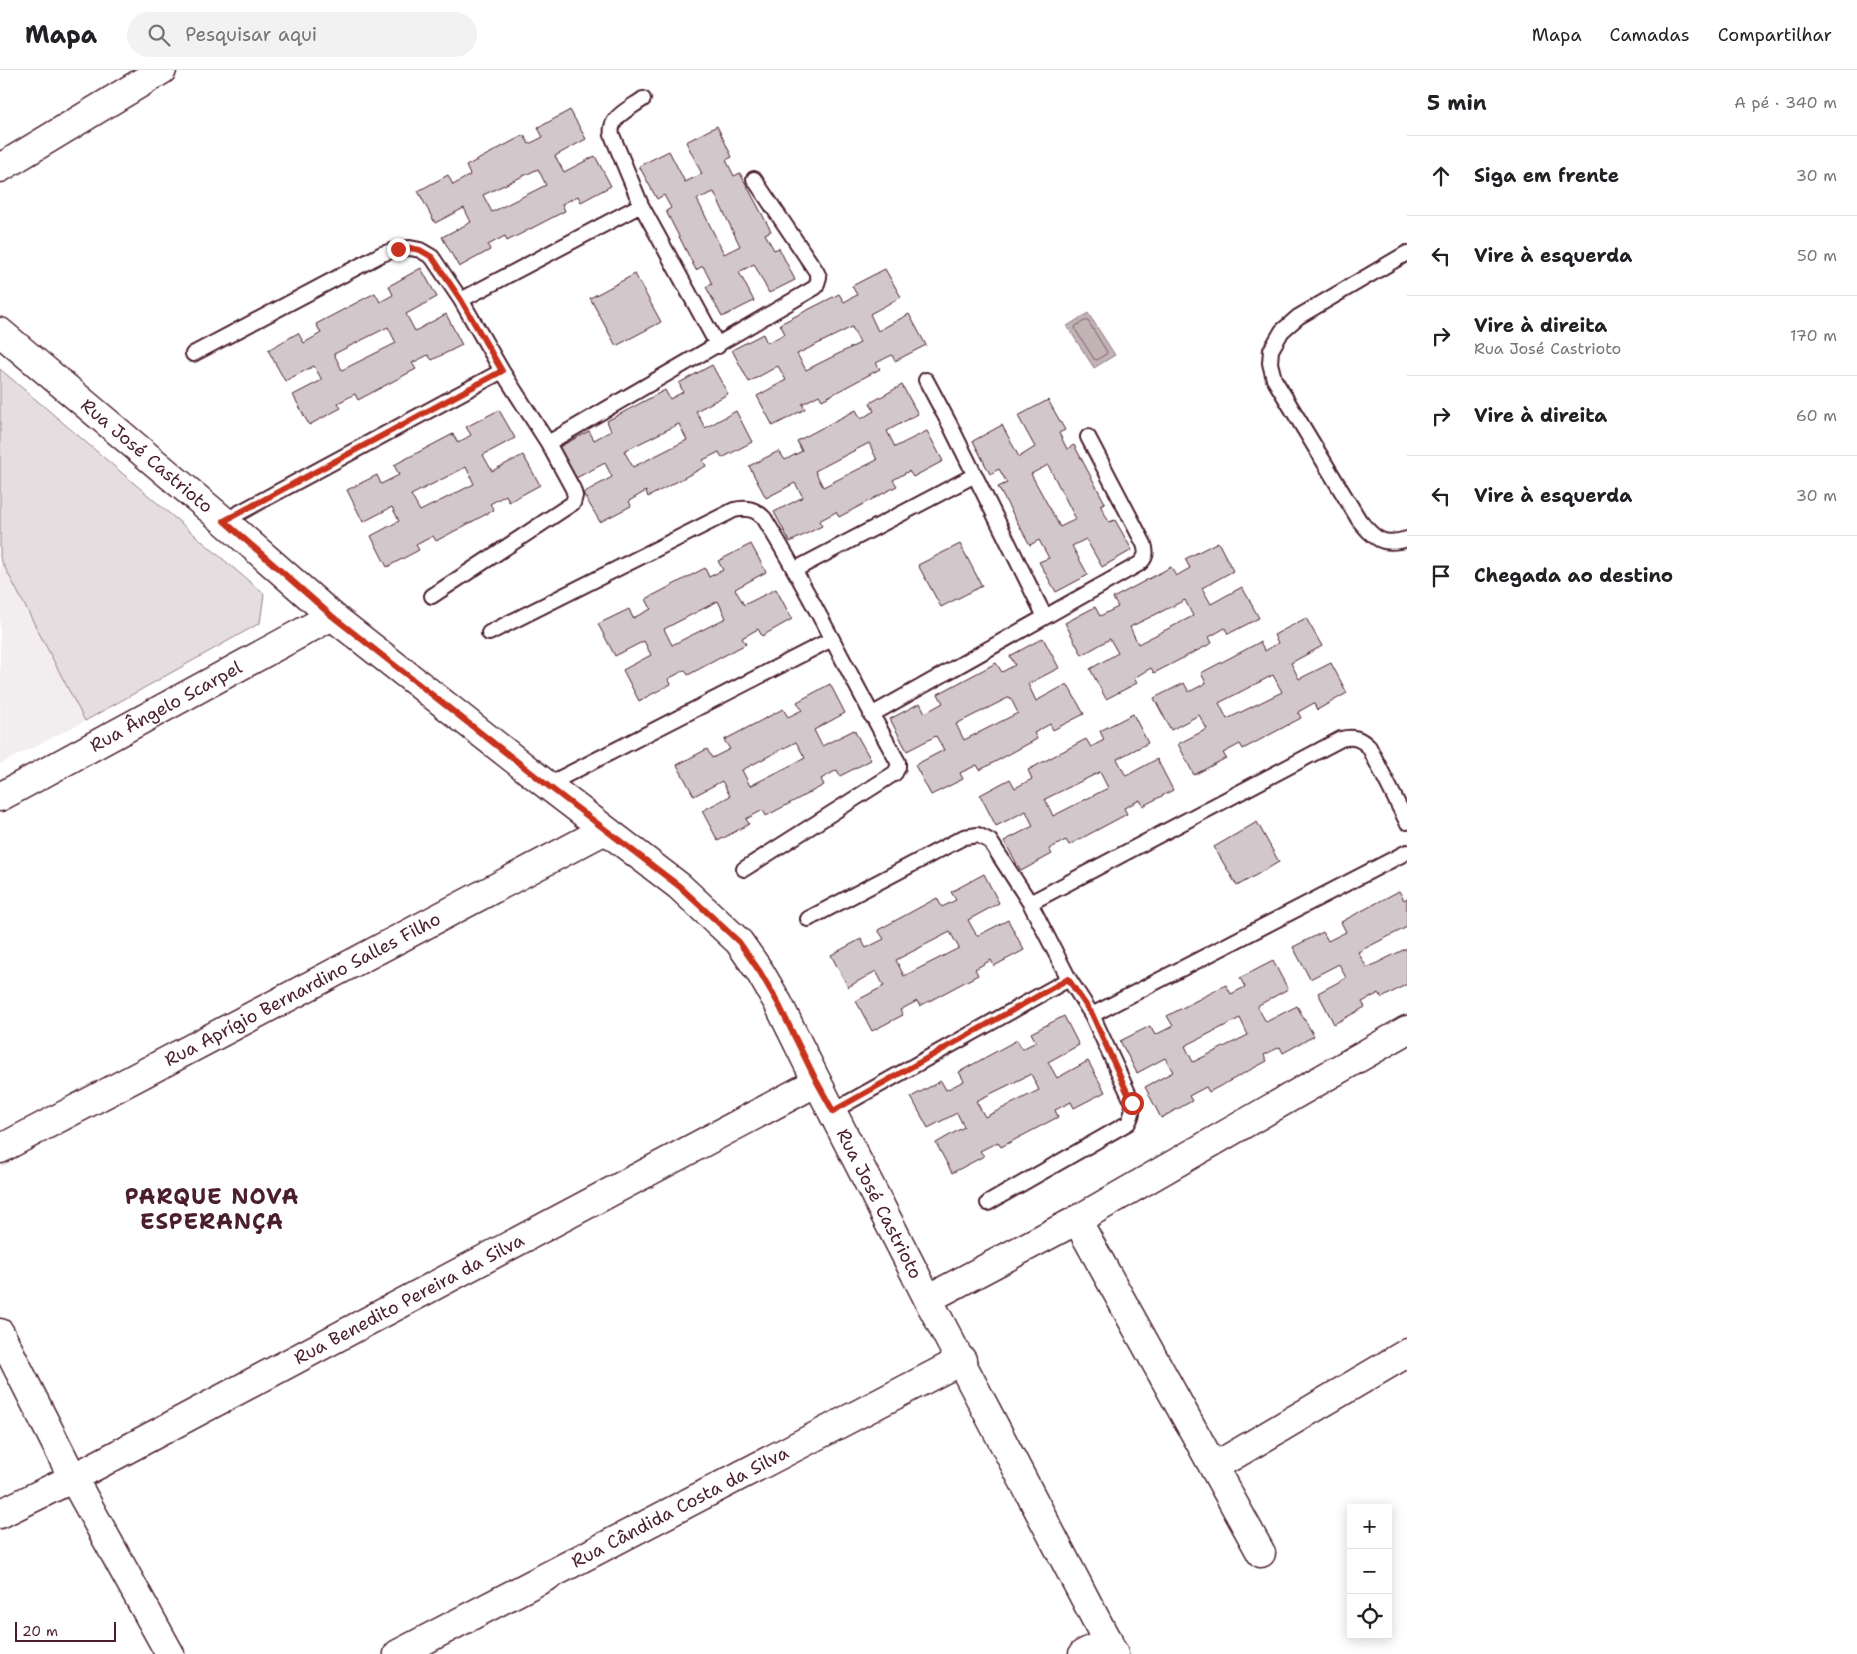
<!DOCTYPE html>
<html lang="pt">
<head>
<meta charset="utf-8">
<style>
  :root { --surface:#fff; --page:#f2f2f2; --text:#202124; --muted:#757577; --line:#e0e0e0 }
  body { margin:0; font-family:"Shantell Sans",sans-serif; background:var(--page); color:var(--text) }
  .controls { position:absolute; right:15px; bottom:15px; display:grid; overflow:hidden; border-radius:0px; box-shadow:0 2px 12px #0003 }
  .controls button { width:45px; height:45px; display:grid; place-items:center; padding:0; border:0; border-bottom:1px solid var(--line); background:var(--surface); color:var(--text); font:25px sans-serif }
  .scale { position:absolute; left:15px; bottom:12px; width:101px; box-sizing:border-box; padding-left:5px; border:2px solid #4a1f2b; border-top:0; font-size:14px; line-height:18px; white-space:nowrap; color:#4a1f2b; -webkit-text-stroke:4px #fff; paint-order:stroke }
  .stop { position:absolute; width:15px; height:15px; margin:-11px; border:4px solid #c8321e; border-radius:50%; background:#fff }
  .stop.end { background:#c8321e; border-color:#fff; box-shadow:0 1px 5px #0008 }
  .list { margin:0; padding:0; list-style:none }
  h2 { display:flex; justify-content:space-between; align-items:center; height:65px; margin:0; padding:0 20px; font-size:21px }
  h2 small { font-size:16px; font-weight:400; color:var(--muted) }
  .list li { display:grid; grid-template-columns:32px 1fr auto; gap:15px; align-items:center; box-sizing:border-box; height:80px; padding:0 20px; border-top:1px solid var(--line) }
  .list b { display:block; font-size:19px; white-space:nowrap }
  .list p { margin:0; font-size:16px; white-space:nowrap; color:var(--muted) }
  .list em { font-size:16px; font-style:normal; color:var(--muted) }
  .icon { flex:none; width:28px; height:28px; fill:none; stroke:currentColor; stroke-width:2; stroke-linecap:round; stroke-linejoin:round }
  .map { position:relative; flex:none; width:1407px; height:1584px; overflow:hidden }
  header { display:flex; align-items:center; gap:30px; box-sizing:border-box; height:70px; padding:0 25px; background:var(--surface); border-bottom:1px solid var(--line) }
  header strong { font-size:24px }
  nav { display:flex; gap:28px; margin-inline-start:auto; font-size:18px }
  .search { width:350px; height:45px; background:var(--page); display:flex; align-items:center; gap:12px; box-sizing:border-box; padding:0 18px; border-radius:28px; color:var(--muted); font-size:19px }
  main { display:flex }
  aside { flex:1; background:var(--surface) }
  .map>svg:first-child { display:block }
</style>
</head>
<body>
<header>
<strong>Mapa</strong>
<div class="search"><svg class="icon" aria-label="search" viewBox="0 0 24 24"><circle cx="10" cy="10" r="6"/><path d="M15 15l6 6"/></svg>Pesquisar aqui</div>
<nav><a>Mapa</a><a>Camadas</a><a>Compartilhar</a></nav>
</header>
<main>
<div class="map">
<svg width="1407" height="1584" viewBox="0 0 1407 1584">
  <rect width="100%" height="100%" fill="#fff"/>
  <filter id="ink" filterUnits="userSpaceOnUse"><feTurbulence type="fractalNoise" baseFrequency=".02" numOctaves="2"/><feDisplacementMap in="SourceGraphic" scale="10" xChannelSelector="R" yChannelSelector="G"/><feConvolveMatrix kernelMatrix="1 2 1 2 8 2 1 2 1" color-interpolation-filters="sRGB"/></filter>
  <g filter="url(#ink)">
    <path fill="#f2eeef" d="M0,488L85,651L0,694Z"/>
    <path fill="#e5dee0" stroke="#987e86" d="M0,299L264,524L260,553L85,651L0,488Z"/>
    <path fill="#c1b3b6" stroke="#91787e" d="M1088,243L1115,285L1094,298L1067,256Z"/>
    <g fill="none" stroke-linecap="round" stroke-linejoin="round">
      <path stroke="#7a5a63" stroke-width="1" d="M1085,251H1088L1107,282L1106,284L1097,290L1094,289L1075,259L1076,256Z"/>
    </g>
    <path fill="#d2c7cb" stroke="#4a1f2b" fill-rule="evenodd" d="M570,40L586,69L555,86L564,102L595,86L611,116L581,132L578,126L562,134L565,141L507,171L505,166L488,175L490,180L459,197L442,167L471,152L464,138L435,153L418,121L448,105L453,115L470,105L466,96L524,65L529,74L543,67L538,58ZM538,99L546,115L492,142L483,125Z
      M717,56L732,87L726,90L734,106L740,103L771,161L765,164L774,180L779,178L795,210L769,223L754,194L739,202L754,231L722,247L706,217L712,214L703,196L696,200L666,141L671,138L664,125L657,129L639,96L669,81L685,112L702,104L686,72ZM714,122L740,176L724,184L697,129Z
      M421,198L437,227L406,244L415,261L446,244L462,275L432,290L428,285L412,293L416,299L358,330L355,324L338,333L341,338L309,355L293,325L322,310L314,296L285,311L268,280L298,263L304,273L321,263L316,254L375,223L380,232L393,225L389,216ZM388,257L396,273L342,300L334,284Z
      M885,199L901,227L870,244L878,261L909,244L926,275L895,291L892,285L876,293L880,299L822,330L819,325L802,334L805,339L773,356L757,326L786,310L778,296L749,312L732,280L763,264L767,273L785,264L780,254L839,224L844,232L857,225L852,216ZM852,257L860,273L806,300L797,284Z
      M635,204L661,252L616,276L590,228Z
      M712,295L728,324L696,341L705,358L736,341L752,372L722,388L719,382L703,390L706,396L648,427L646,421L629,431L631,436L600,452L583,423L612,407L605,393L576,408L559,377L589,361L594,370L611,361L607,351L665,320L670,329L683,322L679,313ZM679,354L687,370L633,397L624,381Z
      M902,315L918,344L887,361L895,377L927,361L943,391L913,407L909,401L893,410L897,416L839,447L836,442L819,451L822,456L790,472L774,442L803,427L795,413L766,428L749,396L779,381L785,390L802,381L797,371L856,340L861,349L874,341L870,333ZM869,373L877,390L823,417L815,401Z
      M1048,330L1065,360L1059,363L1067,379L1074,375L1105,433L1100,435L1109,452L1115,450L1132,480L1102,497L1086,469L1072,476L1088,505L1056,522L1039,492L1049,488L1039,470L1030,475L998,417L1007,413L999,399L990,404L973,371L1002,355L1019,387L1035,377L1018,346ZM1048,395L1076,449L1060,457L1031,404Z
      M499,340L515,368L483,385L492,401L523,385L540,415L509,432L506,425L490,434L494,440L436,471L433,466L416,475L419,480L387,497L371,466L399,451L392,437L363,452L347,420L377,405L381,414L399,405L394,395L453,364L458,373L471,365L466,357ZM466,397L474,414L420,441L411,425Z
      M1218,472L1233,501L1202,518L1211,534L1242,517L1259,548L1228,564L1225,558L1209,567L1212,573L1154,603L1151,598L1134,608L1137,613L1106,629L1090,599L1118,583L1110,569L1082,585L1065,553L1095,537L1100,546L1118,537L1113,528L1171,497L1176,506L1190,498L1185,489ZM1185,530L1193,546L1138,574L1130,557Z
      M751,474L766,502L735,519L744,535L776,519L792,549L762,566L758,559L742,568L746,574L688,605L685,600L668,609L671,614L639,631L623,600L651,585L644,571L615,586L598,554L629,539L633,548L651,539L646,529L705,498L709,507L723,500L718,491ZM718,531L726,548L672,575L664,559Z
      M960,474L982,516L941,537L918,495Z
      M1306,548L1322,576L1291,593L1299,609L1331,593L1347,623L1317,640L1314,633L1298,642L1301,648L1243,679L1240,674L1223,683L1226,688L1194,705L1178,674L1207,659L1199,645L1171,660L1154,628L1184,613L1189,622L1206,613L1201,603L1260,572L1265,581L1278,573L1274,565ZM1273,605L1282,622L1227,649L1219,633Z
      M1043,568L1059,598L1028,614L1036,631L1067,614L1084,644L1053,660L1050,654L1034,663L1037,669L980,700L977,695L960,703L963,709L931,725L915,695L944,680L936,666L907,681L890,649L920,633L925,643L943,633L938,624L996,593L1002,602L1015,595L1010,586ZM1010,627L1018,643L964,670L956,654Z
      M830,614L845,643L814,660L822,676L854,660L871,690L840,706L837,700L821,709L824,715L766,746L763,740L746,749L749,754L718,771L702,741L730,726L722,711L694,726L677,695L707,679L712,688L730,679L724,670L783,639L788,647L802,640L797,632ZM796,672L805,688L750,716L742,700Z
      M1133,644L1148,673L1117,689L1126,706L1157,689L1173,720L1143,736L1140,730L1124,738L1127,744L1069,775L1066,770L1049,779L1052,784L1021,801L1004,771L1033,756L1026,741L996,756L980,725L1010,709L1015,718L1032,709L1028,700L1086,669L1091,677L1104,670L1100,661ZM1100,702L1108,718L1053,746L1045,729Z
      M1257,752L1279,792L1237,816L1214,777Z
      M984,804L999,833L968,850L977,866L1008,850L1024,880L994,896L991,890L975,899L978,905L920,936L917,931L900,940L903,945L872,961L856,931L884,916L876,901L848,917L831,885L861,869L866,878L884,869L878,860L937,828L942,837L956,830L951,822ZM950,862L959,878L904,906L896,890Z
      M1399,821L1404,830L1407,828V857L1358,882L1367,898L1407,878V914L1382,928L1379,923L1362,932L1365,937L1334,954L1318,923L1346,908L1339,894L1310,909L1293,877L1323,862L1328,871L1346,862L1341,852Z
      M1273,891L1288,919L1257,936L1266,952L1297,936L1314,966L1283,983L1280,977L1264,985L1267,991L1209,1022L1206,1017L1189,1026L1192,1031L1161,1048L1145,1017L1173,1002L1165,988L1137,1003L1120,971L1150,956L1155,965L1173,956L1167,946L1226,915L1231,924L1245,917L1240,908ZM1240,948L1248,965L1193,992L1185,976Z
      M1064,946L1079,975L1048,992L1057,1008L1088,991L1105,1022L1074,1038L1071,1032L1055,1040L1058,1047L1001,1077L998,1072L980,1081L984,1086L952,1103L936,1073L964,1057L957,1043L928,1058L911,1027L941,1011L946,1020L964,1011L959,1002L1017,970L1022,979L1036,972L1031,963ZM1031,1004L1039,1020L985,1047L976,1031Z"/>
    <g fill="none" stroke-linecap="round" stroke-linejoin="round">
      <g stroke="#4a1f2b" stroke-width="18">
        <path id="service" d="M643,29C631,38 608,47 612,65L641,135L718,276
          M1407,183L1298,247L1282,261L1271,280L1270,293L1274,309L1359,450C1374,468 1382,477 1407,469
          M461,230L641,135
          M193,284L382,184L398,179L410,178L420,180L432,187L461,230L502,301L548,373L573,419L575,426L573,433L432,526
          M926,310L950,355L1045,547
          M548,373L816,217L819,207L816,201L754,109
          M224,451L502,301
          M796,499L975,405
          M489,563L734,440C747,437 755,439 764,448C813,527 852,611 898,692V697L895,703L744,799
          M871,645L1139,494C1146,488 1147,483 1144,474L1088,367
          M547,715L832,569
          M1030,833L1341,669C1353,666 1360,668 1369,677L1407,752
          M808,849L964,767L978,765L990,771L1030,833L1069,909L1092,945L1130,1027C1134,1037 1133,1044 1128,1053L988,1133
          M1092,945L1407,782
          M833,1041L1069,909"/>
      </g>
      <g stroke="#4a1f2b" stroke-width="31">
        <g id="minor">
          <path d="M0,98L162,0"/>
          <path id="s1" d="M0,262L224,451L332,546L547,715L679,816L739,872L760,902L778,933L817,1012L928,1229L1114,1584"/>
          <path id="s2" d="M0,727L332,546"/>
          <path id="s3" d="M0,1079L605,760"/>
          <path d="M1077,1150L1261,1483"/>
          <path d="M928,1229L1077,1150L1407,960"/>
          <path d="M0,1263L73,1408L170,1584"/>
          <path d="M1214,1397L1407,1283"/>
          <path id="s4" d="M0,1444L73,1408L817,1012"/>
          <path id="s5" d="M398,1584L962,1290"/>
          <path d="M1083,1584L1108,1571"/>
        </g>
      </g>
      <use href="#service" stroke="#fff" stroke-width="14"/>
      <use href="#minor" stroke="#fff" stroke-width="28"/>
    </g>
  </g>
  <g fill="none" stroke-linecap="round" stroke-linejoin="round" filter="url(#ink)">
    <path stroke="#c8321e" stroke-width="6" d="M398,179L410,178L420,180L432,187L461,230L502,301L224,451L332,546L547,715L679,816L739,872L760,902L778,933L817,1012L833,1041L1068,909L1092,944L1132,1033"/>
  </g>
  <g text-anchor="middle" stroke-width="4" stroke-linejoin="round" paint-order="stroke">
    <g font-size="18" fill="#4a1f2b" stroke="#fff">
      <text dy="6" stroke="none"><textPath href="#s1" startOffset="192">Rua José Castrioto</textPath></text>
      <text dy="6" stroke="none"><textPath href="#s2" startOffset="189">Rua Ângelo Scarpel</textPath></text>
      <text dy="6" stroke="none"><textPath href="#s3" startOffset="342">Rua Aprígio Bernardino Salles Filho</textPath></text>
      <text dy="6" stroke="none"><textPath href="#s1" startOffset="1256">Rua José Castrioto</textPath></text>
      <text dy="6" stroke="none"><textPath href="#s4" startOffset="462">Rua Benedito Pereira da Silva</textPath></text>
      <text dy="6" stroke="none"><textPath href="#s5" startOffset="318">Rua Cândida Costa da Silva</textPath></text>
    </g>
    <g font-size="22" font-weight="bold" letter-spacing="1" fill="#4a1f2b" stroke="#fff">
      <text x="212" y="1134">PARQUE NOVA<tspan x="212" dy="25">ESPERANÇA</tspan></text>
    </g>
  </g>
</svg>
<div class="controls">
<button>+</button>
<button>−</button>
<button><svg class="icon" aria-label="locate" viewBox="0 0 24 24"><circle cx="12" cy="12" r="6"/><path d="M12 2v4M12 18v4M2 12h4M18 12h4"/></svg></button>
</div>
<div class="scale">20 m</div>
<div class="stop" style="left:1132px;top:1033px"></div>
<div class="stop end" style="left:398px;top:179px"></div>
</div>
<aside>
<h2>5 min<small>A pé · 340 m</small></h2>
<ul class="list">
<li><svg class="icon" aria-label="ahead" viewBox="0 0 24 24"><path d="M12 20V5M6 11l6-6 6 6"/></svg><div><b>Siga em frente</b></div><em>30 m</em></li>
<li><svg class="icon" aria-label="left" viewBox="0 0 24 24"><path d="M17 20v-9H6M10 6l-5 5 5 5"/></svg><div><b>Vire à esquerda</b></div><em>50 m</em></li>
<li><svg class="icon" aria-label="right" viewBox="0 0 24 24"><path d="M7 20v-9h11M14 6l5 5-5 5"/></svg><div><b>Vire à direita</b><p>Rua José Castrioto</p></div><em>170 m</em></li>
<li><svg class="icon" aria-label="right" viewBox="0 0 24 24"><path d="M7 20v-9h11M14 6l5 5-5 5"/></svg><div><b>Vire à direita</b></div><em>60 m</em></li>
<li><svg class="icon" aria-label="left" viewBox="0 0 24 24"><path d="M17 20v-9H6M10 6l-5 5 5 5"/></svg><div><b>Vire à esquerda</b></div><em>30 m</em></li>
<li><svg class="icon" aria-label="arrive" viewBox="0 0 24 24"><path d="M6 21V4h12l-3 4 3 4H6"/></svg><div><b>Chegada ao destino</b></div></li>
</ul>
</aside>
</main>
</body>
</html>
